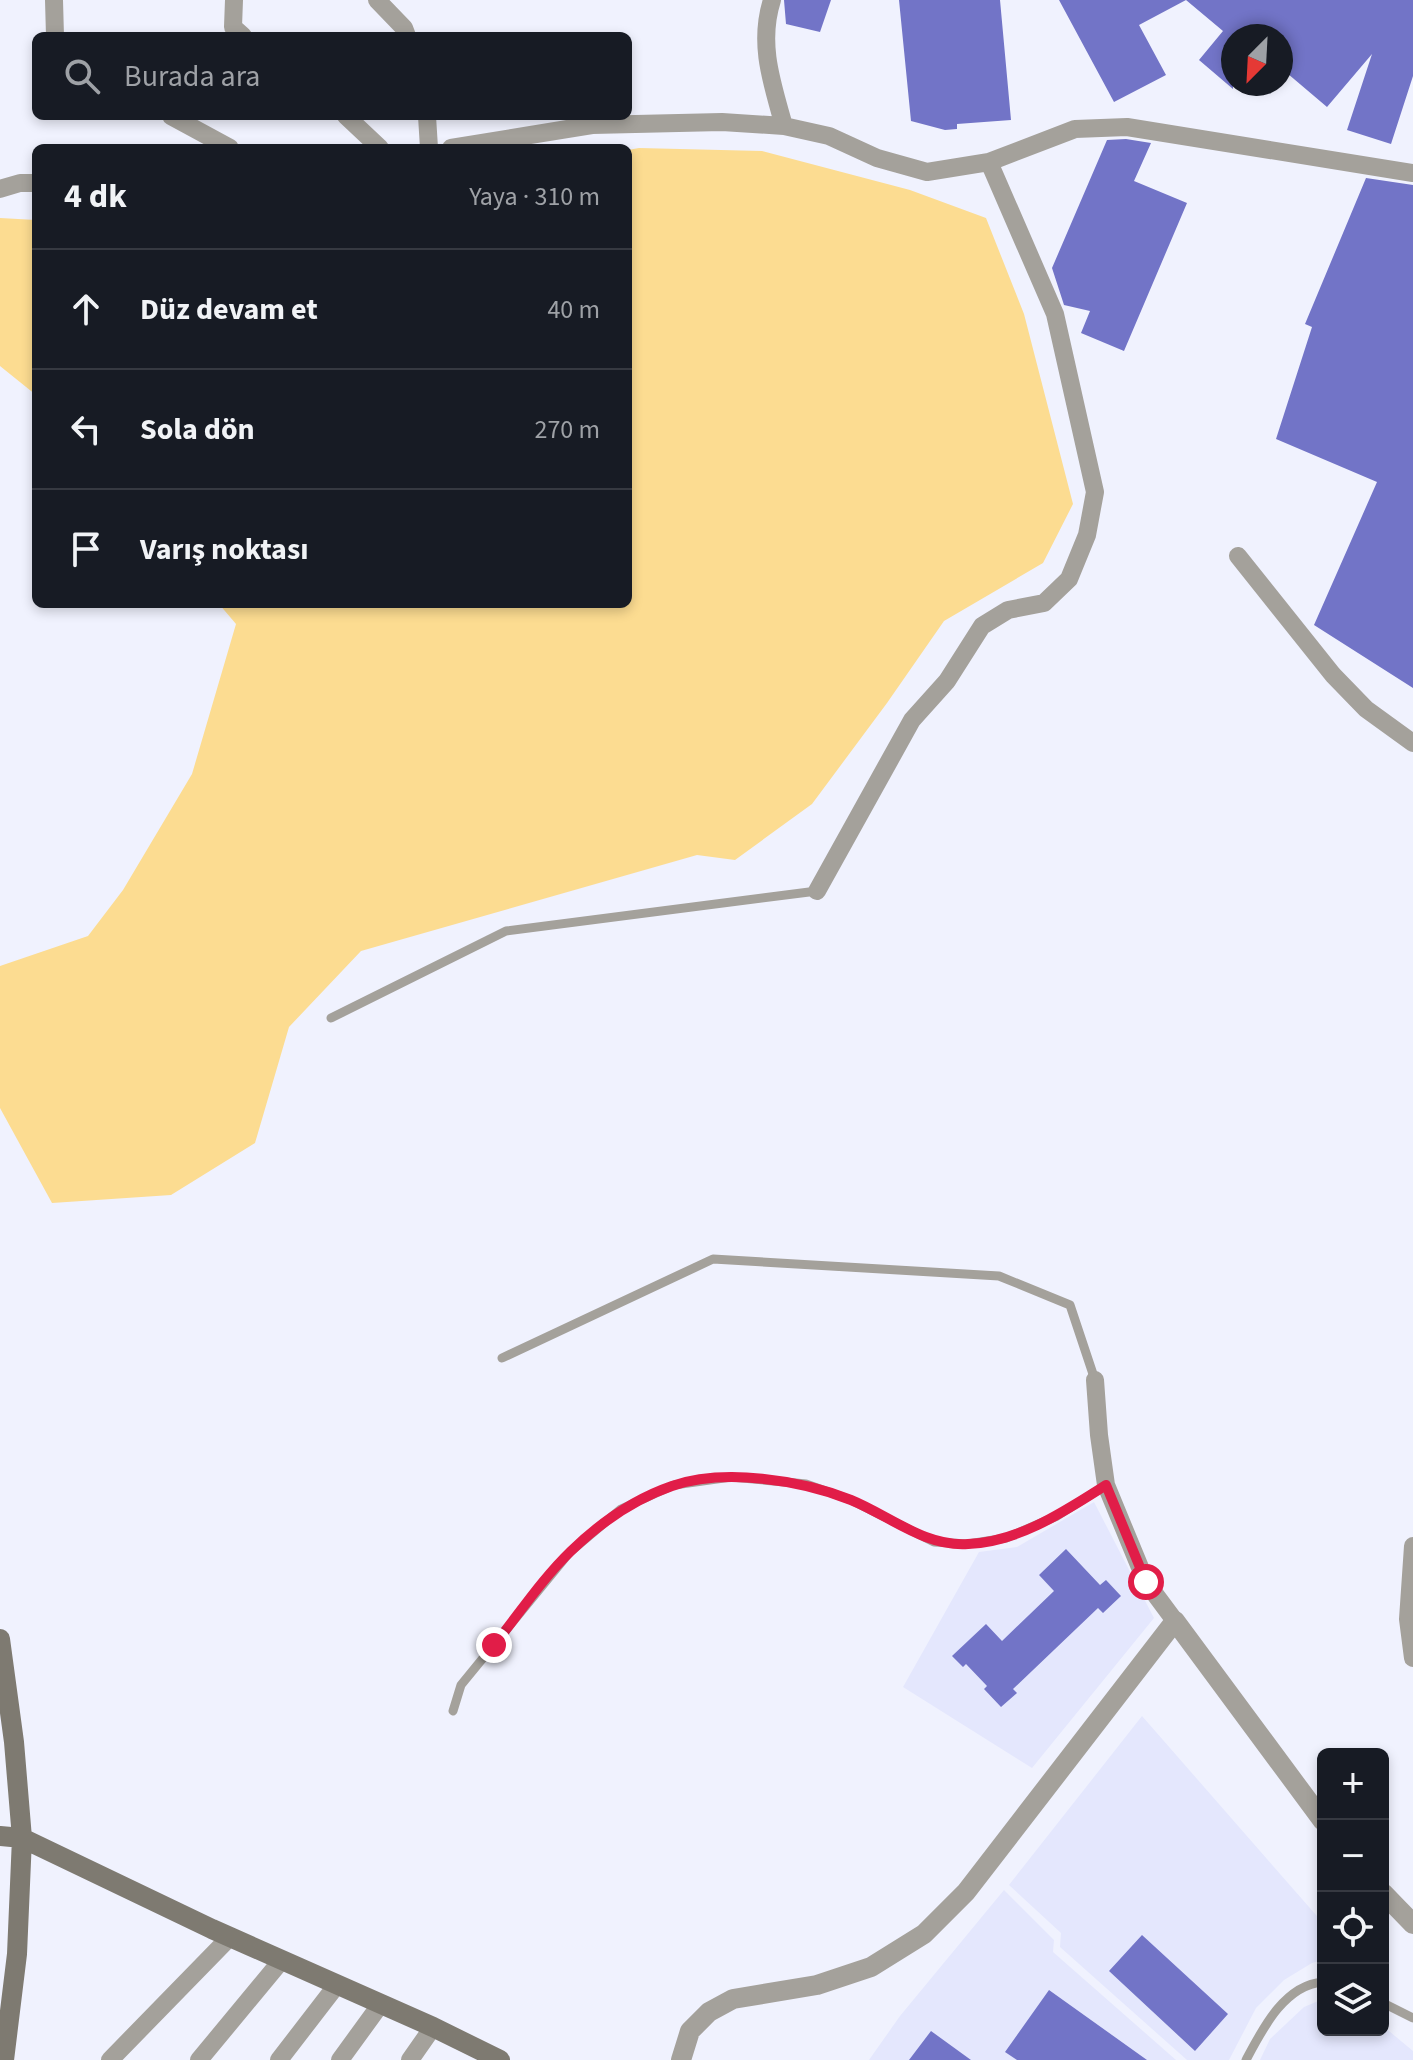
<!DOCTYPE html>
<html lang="tr">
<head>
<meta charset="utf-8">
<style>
  :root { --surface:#171b24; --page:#20242c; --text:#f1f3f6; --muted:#9ea1a6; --line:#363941 }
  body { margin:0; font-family:"Source Sans 3",sans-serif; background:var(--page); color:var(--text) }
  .controls { position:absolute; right:24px; bottom:24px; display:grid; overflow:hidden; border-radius:12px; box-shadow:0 4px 12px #0003 }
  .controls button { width:72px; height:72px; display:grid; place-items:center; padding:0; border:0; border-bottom:2px solid var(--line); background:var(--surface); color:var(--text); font:40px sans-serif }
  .compass { position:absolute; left:1221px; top:24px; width:72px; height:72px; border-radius:50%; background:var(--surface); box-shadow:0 4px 12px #0003; rotate:204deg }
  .stop { position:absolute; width:24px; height:24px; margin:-18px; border:6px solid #e11d48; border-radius:50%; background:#fff }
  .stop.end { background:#e11d48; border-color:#fff; box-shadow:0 2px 8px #0008 }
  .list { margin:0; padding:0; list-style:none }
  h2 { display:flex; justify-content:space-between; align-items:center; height:104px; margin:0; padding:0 32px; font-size:34px }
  h2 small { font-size:26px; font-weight:400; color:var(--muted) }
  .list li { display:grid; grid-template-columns:52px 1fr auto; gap:24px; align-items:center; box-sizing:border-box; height:120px; padding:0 32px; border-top:2px solid var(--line) }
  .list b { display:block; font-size:30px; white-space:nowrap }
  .list em { font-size:26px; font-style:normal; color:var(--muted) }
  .icon { flex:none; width:44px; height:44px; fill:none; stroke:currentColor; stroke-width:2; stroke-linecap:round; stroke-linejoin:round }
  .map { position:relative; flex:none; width:1413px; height:2060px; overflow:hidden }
  .search { position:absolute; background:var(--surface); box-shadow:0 4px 12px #0003; left:32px; top:32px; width:600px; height:88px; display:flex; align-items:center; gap:20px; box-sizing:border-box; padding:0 28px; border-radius:12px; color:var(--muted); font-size:30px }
  .panel { position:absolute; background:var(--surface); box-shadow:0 4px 12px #0003; left:32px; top:144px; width:600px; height:464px; border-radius:12px }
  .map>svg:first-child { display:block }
</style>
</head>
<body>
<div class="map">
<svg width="1413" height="2060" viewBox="0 0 1413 2060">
  <rect width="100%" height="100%" fill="#f0f2fe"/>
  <path fill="#e4e7fd" d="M1094,1502L1154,1618L1032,1768L903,1687L979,1552L1017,1547Z
    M1142,1716L1323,1923V1960L1312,1963L1284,1980L1256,2008L1229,2060H1187L1060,1947L1061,1933L1009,1885Z
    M1004,1890L1054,1940L1053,1952L1176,2060H869L900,2016Z
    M1323,1999V2030H1383V2026L1413,2051V2060H1260L1270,2039L1304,2007Z"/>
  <path fill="#fcdc91" d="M639,148L762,151L910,190L986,218L1024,314L1073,504L1043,563L944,621L887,703L812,804L735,860L697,855L361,951L289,1027L255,1143L171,1195L52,1203L0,1108V966L88,936L123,890L192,774L236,624L219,604H628V150Z
    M0,218L36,220V395L0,366Z"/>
  <path fill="#7274c7" d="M784,0H831L820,32L786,24Z
    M899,0H1000L1011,120L957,124V129L945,130L911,121Z
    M1059,0H1413V76L1391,144L1347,130L1372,54L1327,107L1281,68V36H1233V89L1199,60L1223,31L1186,0L1139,25L1166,75L1114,102Z
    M1126,139L1151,143L1134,181L1187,203L1124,351L1081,333L1090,311L1064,305L1052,268L1107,140Z
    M1366,178L1413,185V688L1314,625L1377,482L1276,439L1312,327L1305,324Z
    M1066,1549L1100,1585L1106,1580L1121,1596L1103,1613L1098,1608L1013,1689L1017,1693L1001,1707L984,1689L987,1686L966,1664L963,1667L952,1656L986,1624L1002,1641L1054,1591L1039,1575Z
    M1142,1935L1228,2014L1195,2051L1109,1971Z
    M1049,1990L1147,2060H1017L1005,2052Z
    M931,2031L971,2060H909Z"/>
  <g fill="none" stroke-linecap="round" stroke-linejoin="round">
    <path stroke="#a4a19b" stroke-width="9" d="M331,1018L506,931L817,891
      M502,1358L713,1259L999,1276L1070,1305L1095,1380
      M453,1711L461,1685L570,1552L621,1509L674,1485L731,1477L806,1484L851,1500L934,1542L968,1544L1006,1538L1057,1516L1106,1485
      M1383,2003L1413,2018
      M1246,2060C1262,2030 1284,1985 1323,1982"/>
    <path stroke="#a4a19b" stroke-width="18" d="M54,0L55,36
      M234,0L233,27L243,36
      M377,0L404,28L407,36
      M772,0C758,44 772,83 784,126
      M171,116L230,148
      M346,116L380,148
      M427,116L429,148
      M451,148L592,125L722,122L784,126L829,136L877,158L927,172L989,162L1075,129L1127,127L1413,173
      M0,189L20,183H36
      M1238,556L1333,675L1366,709L1413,743
      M817,891L912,720L947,681L982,626L1008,610L1044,603L1069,579L1087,535L1095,492L1055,314L989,162
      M1095,1380L1099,1435L1106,1485L1146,1582L1175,1621
      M1413,1546L1408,1619L1413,1658
      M110,2060L230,1937
      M199,2060L281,1961
      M279,2060L336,1986
      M340,2060L380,2005
      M410,2060L433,2027"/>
    <path stroke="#a4a19b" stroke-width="20" d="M1383,1893L1413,1924
      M681,2060L690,2031L709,2012L733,1999L817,1985L871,1967L924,1934L966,1892L1175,1621L1323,1821"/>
    <path stroke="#7e7a71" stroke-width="20" d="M0,1639L14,1742L22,1838L17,1954L4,2060
      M0,1836L22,1838L212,1929L433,2027L500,2060"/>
  </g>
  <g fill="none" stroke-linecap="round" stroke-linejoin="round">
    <path stroke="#e11d48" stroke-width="10" d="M494,1645C519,1614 542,1579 571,1551C600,1523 634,1499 672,1486C724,1468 801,1480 851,1500C890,1516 925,1547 968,1544C1019,1542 1065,1511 1106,1485L1146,1582"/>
  </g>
</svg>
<div class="controls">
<button>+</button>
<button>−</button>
<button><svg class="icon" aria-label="locate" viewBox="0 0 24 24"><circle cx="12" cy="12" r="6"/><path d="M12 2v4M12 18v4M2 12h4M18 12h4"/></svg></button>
<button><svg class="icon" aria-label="layers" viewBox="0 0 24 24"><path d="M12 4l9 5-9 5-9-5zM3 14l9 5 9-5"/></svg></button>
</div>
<svg class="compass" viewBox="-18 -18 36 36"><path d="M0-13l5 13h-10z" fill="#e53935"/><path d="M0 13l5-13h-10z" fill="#9ea1a6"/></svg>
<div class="stop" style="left:1146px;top:1582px"></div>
<div class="stop end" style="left:494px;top:1645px"></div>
<div class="search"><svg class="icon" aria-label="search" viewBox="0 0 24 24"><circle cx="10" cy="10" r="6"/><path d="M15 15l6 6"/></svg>Burada ara</div>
<section class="panel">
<h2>4 dk<small>Yaya · 310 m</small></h2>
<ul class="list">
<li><svg class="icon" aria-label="ahead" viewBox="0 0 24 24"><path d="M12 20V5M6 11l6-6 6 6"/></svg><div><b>Düz devam et</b></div><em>40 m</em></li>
<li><svg class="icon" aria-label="left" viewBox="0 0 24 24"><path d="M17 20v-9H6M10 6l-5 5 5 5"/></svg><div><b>Sola dön</b></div><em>270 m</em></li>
<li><svg class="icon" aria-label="arrive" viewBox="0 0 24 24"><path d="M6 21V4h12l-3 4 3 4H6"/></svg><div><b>Varış noktası</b></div></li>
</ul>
</section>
</div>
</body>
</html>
